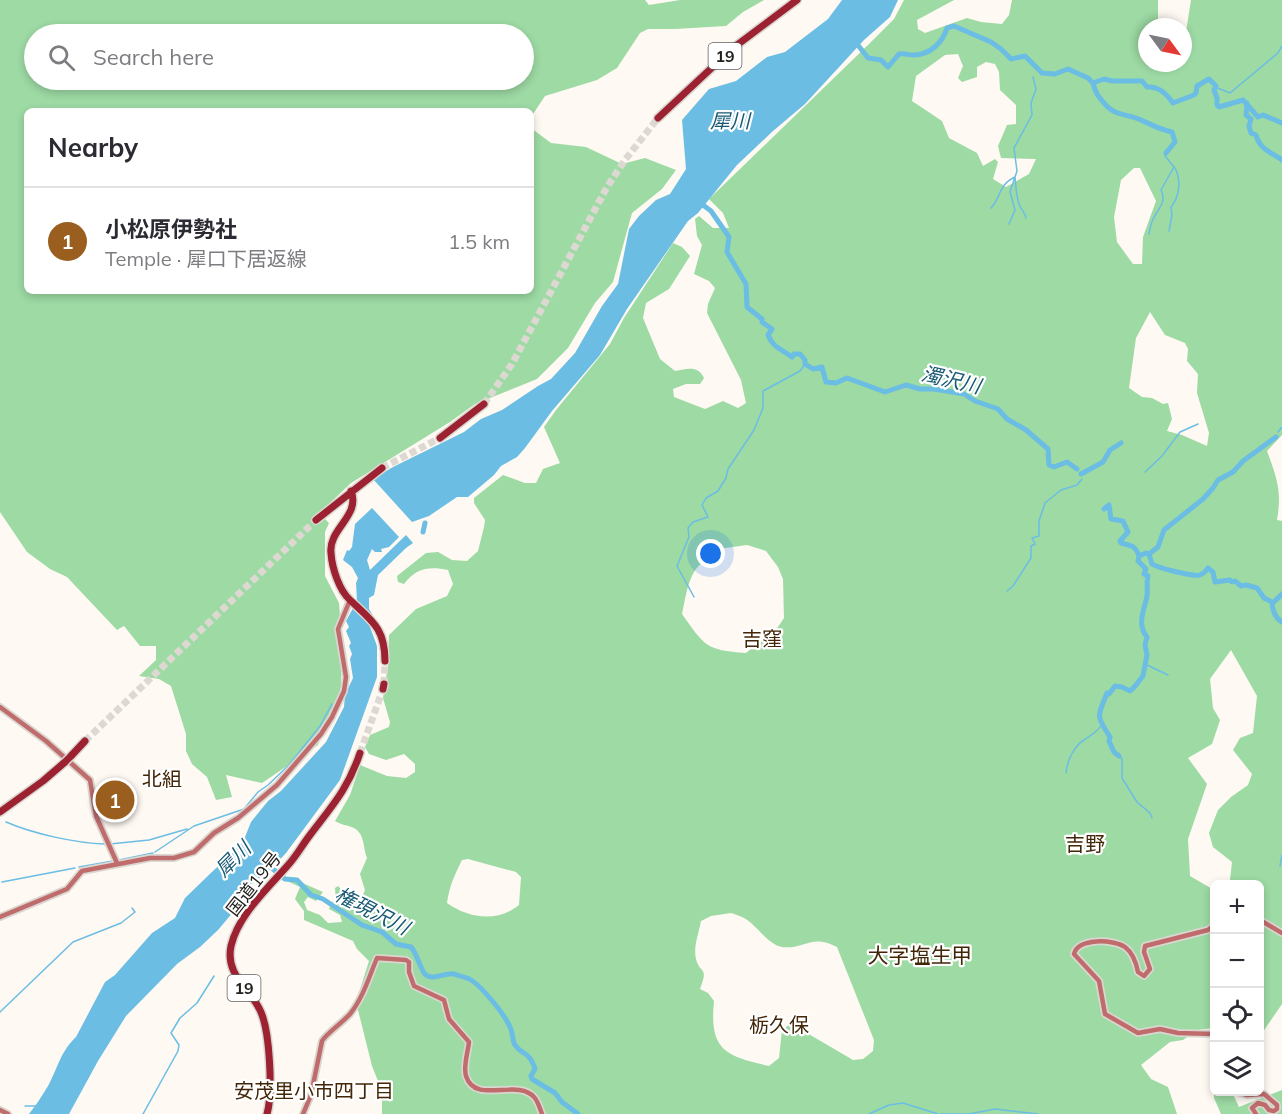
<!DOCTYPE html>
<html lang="en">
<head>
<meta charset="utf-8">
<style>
  :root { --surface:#fff; --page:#f7f7f7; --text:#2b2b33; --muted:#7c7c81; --line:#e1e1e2; --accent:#9a5e1f }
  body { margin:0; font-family:Mulish,"Noto Sans JP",sans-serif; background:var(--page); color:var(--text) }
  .controls { position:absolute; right:18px; bottom:18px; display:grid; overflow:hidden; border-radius:9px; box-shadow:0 3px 9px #0003 }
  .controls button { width:54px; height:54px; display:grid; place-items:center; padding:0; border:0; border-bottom:2px solid var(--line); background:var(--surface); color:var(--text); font:30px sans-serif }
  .compass { position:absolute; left:1138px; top:18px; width:54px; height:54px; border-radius:50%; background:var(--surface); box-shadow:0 3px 9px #0003; rotate:123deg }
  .you { position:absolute; left:711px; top:554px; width:21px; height:21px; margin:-15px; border:4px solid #fff; border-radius:50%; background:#1a73e8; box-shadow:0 0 0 9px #1a73e833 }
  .badge { display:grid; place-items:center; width:39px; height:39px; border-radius:50%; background:var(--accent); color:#fff; font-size:20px; font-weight:700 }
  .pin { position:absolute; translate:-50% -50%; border:3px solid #fff; box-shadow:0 2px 6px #0006 }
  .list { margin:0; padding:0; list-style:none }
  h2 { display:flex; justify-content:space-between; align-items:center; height:78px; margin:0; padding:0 24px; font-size:26px }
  h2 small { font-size:20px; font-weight:400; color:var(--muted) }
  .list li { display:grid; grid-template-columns:39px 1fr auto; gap:18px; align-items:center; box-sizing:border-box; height:108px; padding:0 24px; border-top:2px solid var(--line) }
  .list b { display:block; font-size:22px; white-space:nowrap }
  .list p { margin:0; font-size:20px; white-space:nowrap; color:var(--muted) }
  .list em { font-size:20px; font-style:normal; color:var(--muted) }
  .icon { flex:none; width:33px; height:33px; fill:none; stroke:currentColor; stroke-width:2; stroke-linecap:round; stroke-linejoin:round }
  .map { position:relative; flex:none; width:1282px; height:1114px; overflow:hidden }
  .search { position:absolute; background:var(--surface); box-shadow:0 3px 9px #0003; left:24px; top:24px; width:510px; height:66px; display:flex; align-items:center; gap:15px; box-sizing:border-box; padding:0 21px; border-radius:33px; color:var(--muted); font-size:22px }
  .panel { position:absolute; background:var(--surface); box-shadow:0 3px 9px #0003; left:24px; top:108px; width:510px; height:186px; border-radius:9px }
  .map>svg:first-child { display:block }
</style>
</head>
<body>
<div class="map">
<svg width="1282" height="1114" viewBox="0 0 1282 1114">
  <rect width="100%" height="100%" fill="#fef9f2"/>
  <path fill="#9ddaa4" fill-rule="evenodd" d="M0,0H645L649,5L680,0H764L743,12L726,26L675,29H648L640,33L617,68L597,80L545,96L531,117V111H27V291H531V128L551,143L586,147L622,164L645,158L676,170L662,189L632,213L613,282L595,303L568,348L537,379L475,404L450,422L351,483L312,520L316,525L324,518L329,523L325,532V576L339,603L342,642L341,688L318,745L262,783L226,775L232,797L216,800L207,777L192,764L186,751V734L171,686L159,679L139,676L156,660V646H140L124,626L117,630L67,577L50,569L27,552L0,512ZM34,34H524V80H34Z
    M904,0H954L917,20L918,29L925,33L967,18L981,22L1002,24L1009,15L1012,0H1158V23L1161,27H1147V63H1183V32H1186L1191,0H1282V435L1267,451C1277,478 1282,491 1277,520L1282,521V1004L1260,1036V884H1249L1250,882L1230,880L1232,862L1213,847L1209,833L1218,810L1231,797L1248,785L1252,774L1233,750L1240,738L1253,733L1257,696L1231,650L1210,679L1213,708L1220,720L1212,744L1188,758L1207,784L1188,839L1190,876L1214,890V1028L1197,1030L1183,1040L1170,1042L1141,1065L1151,1079L1168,1087L1177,1114H382V1091L372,1066L356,1002L369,961L357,949L353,941L304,920V911L295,899L300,887L287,881L289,877L323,892L316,901L308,897L304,902L307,910L320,915L328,923L342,922L340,915L329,909L332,902L336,901L335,888L338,886L350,899H361L365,890L360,874L367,858C363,848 365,834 354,828C348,825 341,825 335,821L350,795L360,765L387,776L406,778L415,772V764L404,754L386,760L369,754L365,747L370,735L389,727L390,722L383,698L388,665L389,635L416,609L447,596L453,584L448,570C429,566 416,568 404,584L398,582L397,576L426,553L438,552L452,560L467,561L478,551L484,527L485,520L474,503V498L503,475L525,483H536L543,469L560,463L544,427L556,410L610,344L624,318L673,243L682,247L690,256L669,289L646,303L643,318L660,359L675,371C687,369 698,365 704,378L700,384H686L673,389L674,397L705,409L723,401L738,408L746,403L741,380L707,313L708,304L715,288L709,281L694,274L702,245L697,236L695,219L699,216L713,228H729L723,213L709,199L869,44L894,19ZM958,54L963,66L958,78L962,82L977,77V67L986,62L995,64L999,72L1000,90L1016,105V124L1007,125L998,146L1001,158L1036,159L1029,174L1006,187L993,179L998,162L995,159L983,166L977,153L949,138L942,121L912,101L916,76L945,55ZM1134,168H1140L1156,201L1143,237L1142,264H1133L1117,242L1114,217L1121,180ZM1150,312L1165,335L1185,343L1188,349L1187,361L1198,374L1197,393L1209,433L1207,446L1182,435L1167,431L1172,419L1168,403L1163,404L1152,398L1142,397L1129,388L1136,338ZM747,545L766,551L778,567L783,579L784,618L778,627L746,653C705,650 705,646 682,614C685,600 687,584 694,572C699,563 711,557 718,549ZM468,859L516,872L521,877L519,905C497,923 468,918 447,903C449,887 455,874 462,860ZM731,913C735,914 740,916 744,918C757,925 767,944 782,947C804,950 811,933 837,947L874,1040L873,1051L863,1059L853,1060L795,1026L790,1024L782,1030L779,1058L769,1066C725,1056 709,1050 714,1001L708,993L700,989C709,965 700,975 696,959C693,947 699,932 701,921L711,916Z
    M1214,1088V1092H1232L1239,1107L1282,1090V1114H1221L1214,1098Z"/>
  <path fill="#6bbde4" d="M842,0H898L890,17L864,40L805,104L773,131L737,165L698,213L688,221L627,309L600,355L552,411L525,448L517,457L501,466L494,475L468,497H457L429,516L412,522L373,479L393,467L464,432L481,419L502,410L538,386L551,379L575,353L602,306L618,284L629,229L639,216L656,200L670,194L686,169L682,120L709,89L736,81L767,57L785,52L828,19Z
    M372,508L399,537L389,547L381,549L382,552H375L372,549L367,560L370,570L406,535L413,543L406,548L378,575L374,595L369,598V609L375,619L370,627L377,646V677L340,780L286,853L269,871L249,886L242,896L245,898L218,930L200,947L177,964L126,1016L98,1061L69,1114H29C36,1105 42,1096 48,1086C58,1068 60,1052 76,1037L105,982L115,975L152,933L175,918L185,898L243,842L251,822L268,801L281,791L326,742L344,707L345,695L353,678L350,659L352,654L349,646L351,643L346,631L349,627L346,621L357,601L356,583L358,578L352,567L343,560L347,550L349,551L352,547L355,524Z"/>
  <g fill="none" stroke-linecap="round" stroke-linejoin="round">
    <path stroke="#6bbde4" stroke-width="1.5" d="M1215,87L1230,93L1278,53L1282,46
      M991,208C1002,196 998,185 1015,177C1016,186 1016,196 1019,204C1021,210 1025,212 1026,218
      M1009,224L1015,210L1010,192L1017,171L1014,148L1032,115L1031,103L1036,89L1033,77
      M1169,231L1172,215L1171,207C1180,196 1181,180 1175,168
      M1149,234C1150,229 1151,223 1153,219C1158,209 1167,202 1161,190L1174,167L1165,156L1166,153
      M1278,432L1282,427
      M1276,437V436
      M1145,472L1162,456L1180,432L1198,424
      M1007,591L1013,586L1031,558V546L1035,544L1032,538L1039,536V521L1045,503L1061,490L1077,485L1082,479
      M694,597L677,566L689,537L688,528L693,522L708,517L702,505L706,498L718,491L726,478L728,469L754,430L763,408V391L800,371L805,364
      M1145,664L1168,675
      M1119,756L1122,759V778L1137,802L1150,813L1152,818
      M1066,773C1067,761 1074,746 1084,740C1091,735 1098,732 1102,724
      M6,822C34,834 75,843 105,844
      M110,844L149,840L187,829
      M155,852L194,826L244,809L258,792L268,785L289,765L320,726L332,704
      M119,860L153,853
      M1280,866L1282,855
      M79,867L113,861
      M2,882L75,868
      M0,1012L73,942L121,923L135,912L132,908
      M25,1106H36
      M143,1114L178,1051L179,1045L171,1033L180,1018L197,1003L214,976
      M869,1114L889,1105L903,1103L938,1114
      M940,1114H969L995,1109L1038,1114"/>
    <path stroke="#6bbde4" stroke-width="5" d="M854,40L868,58L881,60L888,67L899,54C904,53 909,55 914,55C930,55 943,42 947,28L954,26L991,42L1001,49L1011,59L1025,56L1042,73L1055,74L1068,69L1088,78L1093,83L1104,79L1112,81H1142L1147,87C1158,86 1167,94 1173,103L1194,95L1196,93L1197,86L1209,79L1216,86L1214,90L1217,98V105L1219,107L1243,100L1258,117L1263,115L1282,123
      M1093,83C1095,92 1098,96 1104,103C1115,117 1126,113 1141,120C1152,125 1161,130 1172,132L1175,142L1166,153
      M1247,103L1246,115L1251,119L1249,126L1251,133L1256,135C1260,150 1271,152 1282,160
      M699,202L711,211L729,237L727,252L746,284L747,307L762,319V322L772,329L768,335C773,348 782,349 792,357L794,354H800L805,360V364L813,369L822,367L826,382L836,383L847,378L885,392L906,385L920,389H934L964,394L975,401L998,409L1007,419L1026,430L1048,449L1049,465L1054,467L1067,462L1077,469
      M1081,474L1103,462L1110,450L1121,443
      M1104,509L1109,505L1111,519L1123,521L1128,532L1120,541L1121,543C1131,546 1135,545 1139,556L1146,553L1149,554L1152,564C1158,568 1194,577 1200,575C1205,573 1205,572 1208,568L1213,572L1215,582L1230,580L1232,582L1235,581L1241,586L1246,585L1257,588L1264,598L1272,602
      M423,532L425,523
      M1149,554L1158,547L1164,530L1203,499L1213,488L1218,480L1233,472L1243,461L1276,437
      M1272,602C1272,609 1275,618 1282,622
      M1272,602H1274L1282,594
      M1119,756L1114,752L1109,741L1110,737C1095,714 1098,717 1107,693L1109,694L1115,686L1122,687L1130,691C1137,686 1138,681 1143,676L1147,655L1145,645L1147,637C1136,624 1145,608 1147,596C1148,589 1146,583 1148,576L1144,574L1146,569L1138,561L1139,556
      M267,864L285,879L297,880L311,895L323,899L362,925L382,932L396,944L411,947C418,955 421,972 426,975C434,981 445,972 454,974C457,975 463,977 467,978C479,982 505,1015 510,1027C513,1032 512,1040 515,1045C522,1056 529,1050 535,1069L531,1076L532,1079L555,1093L562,1102L578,1114"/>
    <path stroke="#ddd8d2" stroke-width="7" stroke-dasharray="7 3.5" stroke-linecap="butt" d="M484,404L512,364L607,187L625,160L658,118
      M382,468L440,438
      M384,684L385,661
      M85,741L316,520
      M360,753L383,689"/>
    <g stroke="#dad6d0" stroke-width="8">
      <path id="secondary" d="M0,707L46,741L90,780L96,816L117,863
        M0,917L67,889L82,871L150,858H174L194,852L214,833L238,818L277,785L321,734L332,717L344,691L346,677L338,629L350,600
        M1260,920L1282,933
        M1214,925L1208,930L1145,946L1144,952L1150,969L1144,976L1138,972C1136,962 1133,953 1125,947C1113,939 1078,938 1074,954L1099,981L1105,1014L1138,1033L1160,1029L1178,1033L1214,1034
        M1237,1092L1247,1095L1264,1094L1277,1105V1109L1274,1111L1269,1110L1265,1105L1258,1103L1252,1108L1256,1114
        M0,1110L8,1114
        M303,1114L311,1095L322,1041C326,1034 342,1023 350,1014C363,998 369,977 377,958L406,960L409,962V972L414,986L444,1000L449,1019L469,1042C468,1052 463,1066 466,1076C475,1105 517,1078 534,1097C538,1101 540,1109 542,1114"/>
    </g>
    <g stroke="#dad6d0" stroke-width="10">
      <path id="highway" d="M658,118L733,48L797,0
        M440,438L484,404
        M351,491C361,516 328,529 331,553C332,568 339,590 350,600C372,621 385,628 385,661
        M316,520L382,468
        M383,689L384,684
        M71,756L85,741
        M0,812L43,781L65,762
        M267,1114C273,1093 270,1030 260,1010C249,987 225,975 231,946C238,915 269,887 289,864C297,855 303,844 310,835C332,806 348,789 360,753"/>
    </g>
    <use href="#secondary" stroke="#c06c6d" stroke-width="4.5"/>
    <use href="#highway" stroke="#9c2231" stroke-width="7"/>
    <g stroke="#dad6d0" stroke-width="10" stroke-linecap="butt">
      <path id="highway-bridge" d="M65,762L71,756"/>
    </g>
    <use href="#highway-bridge" stroke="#9c2231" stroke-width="7"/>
  </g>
  <g text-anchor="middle" stroke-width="4.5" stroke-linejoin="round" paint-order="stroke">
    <g fill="#fff" stroke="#636260" stroke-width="1.5">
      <rect x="708.5" y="43" width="33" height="26" rx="4.5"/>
      <rect x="227.5" y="975" width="33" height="26" rx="4.5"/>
    </g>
    <g font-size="16" font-weight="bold" fill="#201f1c">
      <text x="725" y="62">19</text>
      <text x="244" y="994">19</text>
    </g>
    <g font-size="18" fill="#201f1c" stroke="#fff">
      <text transform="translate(254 884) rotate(-52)" y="6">国道19号</text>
    </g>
    <g font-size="20" font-style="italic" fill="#185973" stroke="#fff">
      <text x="730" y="128">犀川</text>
      <text transform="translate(951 380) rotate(13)" y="7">濁沢川</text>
      <text transform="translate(233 859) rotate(-45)" y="7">犀川</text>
      <text transform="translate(372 911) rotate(27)" y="7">権現沢川</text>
    </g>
    <g font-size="20" fill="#422608" stroke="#fff">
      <text x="762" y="646">吉窪</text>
      <text x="162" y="786">北組</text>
      <text x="1085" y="851">吉野</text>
      <text x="779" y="1032">栃久保</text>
      <text x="314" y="1098">安茂里小市四丁目</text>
    </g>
    <g font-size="21" fill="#422608" stroke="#fff">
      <text x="920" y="963">大字塩生甲</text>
    </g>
  </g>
</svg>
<div class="controls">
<button>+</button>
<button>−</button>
<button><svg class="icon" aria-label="locate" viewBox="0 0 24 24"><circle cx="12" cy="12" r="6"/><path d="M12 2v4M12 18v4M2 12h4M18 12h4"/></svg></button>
<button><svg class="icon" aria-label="layers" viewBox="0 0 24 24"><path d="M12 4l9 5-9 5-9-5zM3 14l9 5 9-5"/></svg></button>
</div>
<svg class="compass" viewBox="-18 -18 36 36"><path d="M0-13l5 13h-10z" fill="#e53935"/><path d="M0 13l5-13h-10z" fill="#7c7c81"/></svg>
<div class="you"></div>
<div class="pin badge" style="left:115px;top:800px">1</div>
<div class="search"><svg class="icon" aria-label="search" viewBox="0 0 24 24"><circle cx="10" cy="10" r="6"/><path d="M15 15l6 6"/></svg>Search here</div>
<section class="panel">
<h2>Nearby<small></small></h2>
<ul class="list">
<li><span class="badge">1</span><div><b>小松原伊勢社</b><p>Temple · 犀口下居返線</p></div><em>1.5 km</em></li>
</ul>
</section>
</div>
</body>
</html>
